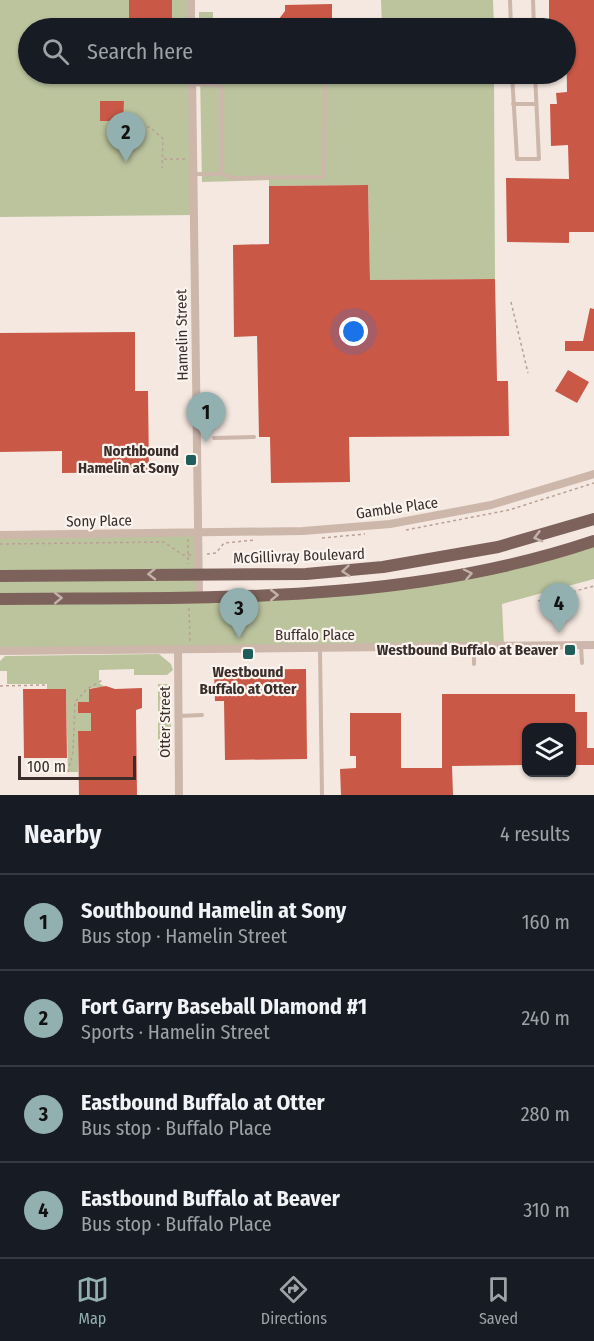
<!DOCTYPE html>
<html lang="en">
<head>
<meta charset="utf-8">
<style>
  :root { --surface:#171b24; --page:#242831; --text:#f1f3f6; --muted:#9ea1a6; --line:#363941; --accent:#92b0b0 }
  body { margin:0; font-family:"Fira Sans Condensed",sans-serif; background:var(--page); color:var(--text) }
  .controls { position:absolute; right:18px; bottom:18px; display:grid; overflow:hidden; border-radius:12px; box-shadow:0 2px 4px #0004 }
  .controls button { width:54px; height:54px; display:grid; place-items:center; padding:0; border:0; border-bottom:2px solid var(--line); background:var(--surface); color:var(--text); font:30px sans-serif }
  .scale { position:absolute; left:18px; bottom:15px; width:118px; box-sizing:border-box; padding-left:6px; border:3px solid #3a2d2a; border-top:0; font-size:16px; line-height:21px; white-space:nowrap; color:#3a2d2a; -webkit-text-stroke:4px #fbf3ed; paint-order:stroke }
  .you { position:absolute; left:354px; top:332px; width:21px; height:21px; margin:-15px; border:4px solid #fff; border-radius:50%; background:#1a73e8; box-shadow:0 0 0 9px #1a73e833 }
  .badge { display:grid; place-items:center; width:39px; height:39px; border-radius:50%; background:var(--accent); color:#111; font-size:20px; font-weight:700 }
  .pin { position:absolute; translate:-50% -50px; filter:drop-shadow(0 2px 3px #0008) }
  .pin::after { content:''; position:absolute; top:32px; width:21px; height:18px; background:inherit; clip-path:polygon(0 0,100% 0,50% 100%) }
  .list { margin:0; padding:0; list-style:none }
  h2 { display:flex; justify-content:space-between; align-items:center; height:78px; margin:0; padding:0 24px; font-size:26px }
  h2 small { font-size:20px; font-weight:400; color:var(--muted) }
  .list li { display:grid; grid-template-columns:39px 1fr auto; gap:18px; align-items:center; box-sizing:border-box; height:96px; padding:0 24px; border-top:2px solid var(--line) }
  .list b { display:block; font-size:22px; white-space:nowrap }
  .list p { margin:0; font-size:20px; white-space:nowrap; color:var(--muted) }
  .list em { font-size:20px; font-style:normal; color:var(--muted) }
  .icon { flex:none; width:33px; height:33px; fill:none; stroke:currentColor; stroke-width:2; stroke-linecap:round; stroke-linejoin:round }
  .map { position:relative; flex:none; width:594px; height:795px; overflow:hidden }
  .search { position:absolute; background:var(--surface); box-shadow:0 2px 4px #0004; left:18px; right:18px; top:18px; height:66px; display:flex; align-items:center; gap:15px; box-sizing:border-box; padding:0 21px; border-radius:33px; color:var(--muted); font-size:22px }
  .sheet { height:462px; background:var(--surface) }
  nav { display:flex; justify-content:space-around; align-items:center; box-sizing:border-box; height:84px; border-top:2px solid var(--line); background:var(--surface); font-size:16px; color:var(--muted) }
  nav a { display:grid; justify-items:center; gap:3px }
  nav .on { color:var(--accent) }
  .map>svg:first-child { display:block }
</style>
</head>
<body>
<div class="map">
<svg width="594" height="795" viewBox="0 0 594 795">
  <rect width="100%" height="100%" fill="#f4e8e0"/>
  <path fill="#bcc49e" d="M0,0H191V28H28V74H192L194,215L0,217Z
    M381,0H493L494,28H382Z
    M199,12H213V28H199Z
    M200,74H494L495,279L370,280L368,185L269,186V180L202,182Z
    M199,533V596L369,590L594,541V579L502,604L504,646L0,651V535Z
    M159,654L171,664L173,670L167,675H134V669L99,670V683L105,687L90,688V702L78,703V713H87V709H91V731H78V772H68L66,689H47V684H7V671H0V661L5,656Z
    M158,684H170L171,688V742L165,753L158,752Z"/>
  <path fill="#ca5847" d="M129,0H172V28H129Z
    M549,0H594V232H569V243L507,242L506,178L569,179L568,145L551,146L550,104H557L556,93L567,92L566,28H549Z
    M332,4V28H213V19H279L285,11V5Z
    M100,101H124L123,121H100Z
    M368,185L370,280L495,279L497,381H508L509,436L349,437L350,482L271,483L270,437H259L257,336L234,337L233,245L269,244V186Z
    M590,308L594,309V351H565V341H583Z
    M135,332V391H148L149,472L62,473V451L0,452V333Z
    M568,370L589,382L577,403L555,391Z
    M306,669L307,759L225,760L224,701H215L214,670Z
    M106,686L115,689L142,688V708L136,710L137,795H79L78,731H91V713H78V702H89V689Z
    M23,689H66L67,758H24Z
    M442,694H575V712H587V748H594V765H572V728H526V765L452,766L453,795H341L340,769L356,768V756H350V713H401V768H442Z"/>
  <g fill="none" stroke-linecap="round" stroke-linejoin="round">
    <path stroke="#b9a094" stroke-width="1.5" stroke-dasharray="3 3" stroke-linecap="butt" d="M123,128L150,127L163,139L162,168
      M164,159H187
      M511,302L528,373
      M406,530L509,510L594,483
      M322,538L365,534
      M188,539V564
      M0,544L164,542L183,555H191
      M207,554L216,553L224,543L255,540
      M538,601L594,586
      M189,608L190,642
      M0,686L44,685V689
      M68,772L73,752L75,702L87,689L104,679"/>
    <path stroke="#cdb6aa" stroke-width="4" d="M510,0L511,28
      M533,0L534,28
      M512,74L517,159H539L535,74
      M194,84L219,85L222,90V174H194
      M513,104H535
      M222,174L233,178L324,177L325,81
      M214,438L254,437
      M581,646L582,663
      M320,649L322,795
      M474,664V647
      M179,716L202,715"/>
    <path stroke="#cdb6aa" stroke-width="8" d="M191,0V28
      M192,74L199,597
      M0,535L303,531L390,524L491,505L594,474
      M178,649L179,795
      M0,651L594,645"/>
    <path stroke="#7d625b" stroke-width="12" d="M0,576L306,574L383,567L498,547L594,519
      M0,599C199,597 402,606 594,541"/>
  </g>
  <defs><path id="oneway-chevron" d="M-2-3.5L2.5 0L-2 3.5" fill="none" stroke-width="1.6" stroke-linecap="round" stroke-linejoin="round" transform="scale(1.5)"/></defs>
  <g stroke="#c2b2ab">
    <use href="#oneway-chevron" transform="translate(538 537) rotate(165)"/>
    <use href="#oneway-chevron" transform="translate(346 571) rotate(175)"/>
    <use href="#oneway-chevron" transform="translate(152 574) rotate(179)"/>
    <use href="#oneway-chevron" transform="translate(468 574) rotate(-12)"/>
    <use href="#oneway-chevron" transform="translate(274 595) rotate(-1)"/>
    <use href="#oneway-chevron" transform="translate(58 598) rotate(-1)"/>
  </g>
  <g fill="#1d5e5b" stroke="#fbf3ed" stroke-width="2">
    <rect x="185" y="454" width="12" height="12" rx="3"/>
    <rect x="564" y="644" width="12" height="12" rx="3"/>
    <rect x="242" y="648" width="12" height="12" rx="3"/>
  </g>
  <g text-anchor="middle" stroke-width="4.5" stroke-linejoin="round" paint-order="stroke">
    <g font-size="15" fill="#3a2d2a" stroke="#fbf3ed">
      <text transform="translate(182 335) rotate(-91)" y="5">Hamelin Street</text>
      <text transform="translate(397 508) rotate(-8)" y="5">Gamble Place</text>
      <text transform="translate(99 521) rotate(-1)" y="5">Sony Place</text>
      <text transform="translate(299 556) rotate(-2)" y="5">McGillivray Boulevard</text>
      <text x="315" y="640">Buffalo Place</text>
      <text transform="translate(165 722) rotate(-90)" y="5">Otter Street</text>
    </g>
    <g font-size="15" font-weight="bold" fill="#3a2d2a" stroke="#fbf3ed" text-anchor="end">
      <text x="179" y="456">Northbound<tspan x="179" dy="17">Hamelin at Sony</tspan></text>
      <text x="558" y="655">Westbound Buffalo at Beaver</text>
      <text x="248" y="677" text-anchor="middle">Westbound<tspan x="248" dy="17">Buffalo at Otter</tspan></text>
    </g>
  </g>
</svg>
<div class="controls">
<button><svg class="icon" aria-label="layers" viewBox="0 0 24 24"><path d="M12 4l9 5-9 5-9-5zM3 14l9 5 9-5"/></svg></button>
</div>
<div class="scale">100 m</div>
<div class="you"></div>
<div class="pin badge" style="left:206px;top:442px">1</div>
<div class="pin badge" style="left:126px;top:162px">2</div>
<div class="pin badge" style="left:239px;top:638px">3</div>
<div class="pin badge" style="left:559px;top:633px">4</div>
<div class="search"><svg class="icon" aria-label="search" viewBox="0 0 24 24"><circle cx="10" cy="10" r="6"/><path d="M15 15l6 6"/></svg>Search here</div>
</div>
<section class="sheet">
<h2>Nearby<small>4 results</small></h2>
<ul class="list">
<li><span class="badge">1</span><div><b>Southbound Hamelin at Sony</b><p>Bus stop · Hamelin Street</p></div><em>160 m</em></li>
<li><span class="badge">2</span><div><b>Fort Garry Baseball DIamond #1</b><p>Sports · Hamelin Street</p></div><em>240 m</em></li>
<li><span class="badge">3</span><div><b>Eastbound Buffalo at Otter</b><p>Bus stop · Buffalo Place</p></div><em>280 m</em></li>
<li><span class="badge">4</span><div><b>Eastbound Buffalo at Beaver</b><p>Bus stop · Buffalo Place</p></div><em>310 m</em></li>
</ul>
</section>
<nav>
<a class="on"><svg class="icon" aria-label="map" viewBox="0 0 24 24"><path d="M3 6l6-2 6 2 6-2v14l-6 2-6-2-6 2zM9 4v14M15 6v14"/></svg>Map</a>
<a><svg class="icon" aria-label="directions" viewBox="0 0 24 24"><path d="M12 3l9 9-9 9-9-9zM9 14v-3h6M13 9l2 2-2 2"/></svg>Directions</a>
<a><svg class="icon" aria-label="saved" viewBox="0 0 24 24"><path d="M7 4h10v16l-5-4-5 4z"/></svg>Saved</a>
</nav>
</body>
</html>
